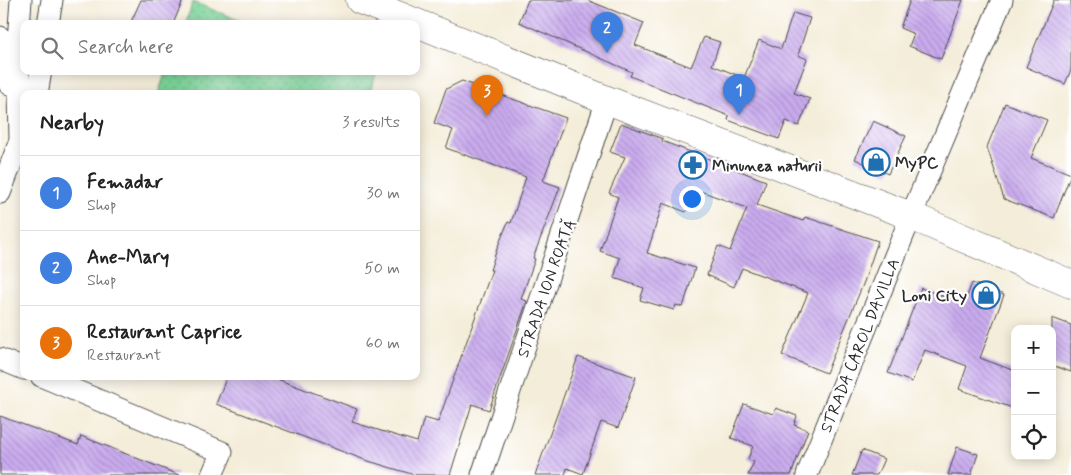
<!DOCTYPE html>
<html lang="en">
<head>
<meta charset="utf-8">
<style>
  :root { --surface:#fff; --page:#f2f2f2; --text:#222; --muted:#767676; --line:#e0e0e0; --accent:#0b8043 }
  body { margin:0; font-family:Mynerve,sans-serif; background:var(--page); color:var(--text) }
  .controls { position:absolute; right:15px; bottom:15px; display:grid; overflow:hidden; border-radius:10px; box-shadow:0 2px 12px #0003 }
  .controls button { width:45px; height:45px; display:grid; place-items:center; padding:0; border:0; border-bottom:1px solid var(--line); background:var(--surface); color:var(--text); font:25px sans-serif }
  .you { position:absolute; left:691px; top:198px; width:18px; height:18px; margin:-12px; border:4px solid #fff; border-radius:50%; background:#1a73e8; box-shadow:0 0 0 8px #1a73e833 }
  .badge { display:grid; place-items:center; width:32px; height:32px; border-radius:50%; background:var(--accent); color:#fff; font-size:16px; font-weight:700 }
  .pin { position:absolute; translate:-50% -41px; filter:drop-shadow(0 1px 2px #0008) }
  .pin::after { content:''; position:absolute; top:26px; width:18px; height:15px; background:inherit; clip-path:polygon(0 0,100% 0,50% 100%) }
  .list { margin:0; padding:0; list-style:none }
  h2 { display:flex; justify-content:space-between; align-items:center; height:65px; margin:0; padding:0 20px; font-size:21px }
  h2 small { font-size:16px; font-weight:400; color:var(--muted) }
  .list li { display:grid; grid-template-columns:32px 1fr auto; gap:15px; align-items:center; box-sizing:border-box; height:75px; padding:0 20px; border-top:1px solid var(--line) }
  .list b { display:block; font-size:19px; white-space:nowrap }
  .list p { margin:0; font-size:16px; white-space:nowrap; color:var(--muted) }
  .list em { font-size:16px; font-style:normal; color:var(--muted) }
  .icon { flex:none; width:28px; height:28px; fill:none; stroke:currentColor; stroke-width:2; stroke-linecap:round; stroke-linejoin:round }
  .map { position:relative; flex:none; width:1071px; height:475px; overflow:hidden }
  .search { position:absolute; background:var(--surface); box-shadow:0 2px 12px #0003; left:20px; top:20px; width:400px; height:55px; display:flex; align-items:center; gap:12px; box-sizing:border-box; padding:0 18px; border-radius:10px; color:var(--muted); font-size:19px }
  .panel { position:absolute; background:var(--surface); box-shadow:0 2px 12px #0003; left:20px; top:90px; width:400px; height:290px; border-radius:10px }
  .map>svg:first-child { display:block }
</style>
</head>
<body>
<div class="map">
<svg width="1071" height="475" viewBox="0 0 1071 475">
  <defs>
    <pattern id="grass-dots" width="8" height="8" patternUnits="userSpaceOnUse" patternTransform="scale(1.25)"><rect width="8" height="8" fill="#7bd499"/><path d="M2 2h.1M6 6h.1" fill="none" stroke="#6ab684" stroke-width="1.8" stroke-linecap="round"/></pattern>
    <pattern id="building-back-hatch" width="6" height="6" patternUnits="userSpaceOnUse" patternTransform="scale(1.25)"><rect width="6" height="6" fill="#caacef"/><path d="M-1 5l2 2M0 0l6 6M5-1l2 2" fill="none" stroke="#a48cc2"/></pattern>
  </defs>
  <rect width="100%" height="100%" fill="#fff"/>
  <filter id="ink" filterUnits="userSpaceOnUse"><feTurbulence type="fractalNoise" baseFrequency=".02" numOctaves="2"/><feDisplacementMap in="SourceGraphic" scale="10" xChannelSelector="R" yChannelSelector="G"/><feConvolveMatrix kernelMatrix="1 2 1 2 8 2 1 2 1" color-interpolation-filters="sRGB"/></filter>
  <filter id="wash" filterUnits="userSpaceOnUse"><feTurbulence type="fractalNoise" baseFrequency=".0096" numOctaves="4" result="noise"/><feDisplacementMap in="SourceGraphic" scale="20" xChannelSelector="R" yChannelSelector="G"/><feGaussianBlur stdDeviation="1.12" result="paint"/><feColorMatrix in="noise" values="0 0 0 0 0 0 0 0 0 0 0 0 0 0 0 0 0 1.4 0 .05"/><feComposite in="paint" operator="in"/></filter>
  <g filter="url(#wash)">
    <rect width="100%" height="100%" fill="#f4edd9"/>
    <path fill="url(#grass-dots)" stroke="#538062" d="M193,2L249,24H185Z
      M166,71H369L376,74L369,94H158Z"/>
    <g id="blocks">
      <path fill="url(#building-back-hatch)" d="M141,0H183L173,24H130Z
        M528,0H587L644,23L635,45L691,67L704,37L720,42L712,65L744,78L759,40L781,49L793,13L810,18L798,55L807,59L794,93L810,99L799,126L786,121L779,139L728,120L729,116L630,76L632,72L519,22Z
        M910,0H963L941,59L909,46L914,34L900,28Z
        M1054,0H1071V70L1065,84L1026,67Z
        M462,81L566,118L543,181L560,187L533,258L535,259L521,299L527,301L489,410L472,404L450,475H415L365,460L216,404L227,376H269L357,409L352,422L417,442L424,418L438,422L492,270H490L498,246L508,222L511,223L526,177L446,148L453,130L434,123L446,89Z
        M1005,103L1047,120L1031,158L1071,174L1054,218L1004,199L987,147Z
        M873,121L906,136L888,174L855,159Z
        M621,123L663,139L662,141L766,181L757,205L803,221L805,217L878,241L864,282L826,373L782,355L808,293L742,268L734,287L707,275L718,246L730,251L747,208L695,189L686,212L663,203L647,253L695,268L683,307L676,305L674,310L640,300L644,288L614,278L620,258L600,251L618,197L609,193L625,157L610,152Z
        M972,283L1004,295L980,358L1015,371V409L959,389L967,366L925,350L912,382L888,373L921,288L964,304Z
        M1052,318L1071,325V372L1052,365Z
        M578,357L636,377L618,428L601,422L583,474L567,468L565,475H535Z
        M744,404L773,414L776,408L797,416L794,425L808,430L791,475H748L754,462L748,459L753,446L731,438Z
        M0,416L78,445L81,436L179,475H0Z
        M957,447L978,454L971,475H948Z
        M862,450L884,459L877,475H852Z"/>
    </g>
  </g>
  <g filter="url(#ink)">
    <use href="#blocks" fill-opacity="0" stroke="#494845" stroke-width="1"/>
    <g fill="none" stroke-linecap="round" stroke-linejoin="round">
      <g stroke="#494845" stroke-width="23">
        <path id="street" d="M48,24L52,0
          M0,37L9,84
          M37,94L41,71
          M20,140L18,41L21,0
          M0,193L24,130
          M0,359L24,369
          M41,376L222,452L212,475
          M482,475L607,100
          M807,475L911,216L1002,0"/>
      </g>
      <g stroke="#494845" stroke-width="29">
        <path id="secondary" d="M360,0L607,100L911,216L1071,284"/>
      </g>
      <use href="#street" stroke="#fff" stroke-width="21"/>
      <use href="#secondary" stroke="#fff" stroke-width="28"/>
    </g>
  </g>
  <defs>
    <g id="shop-ring" transform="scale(1.4375)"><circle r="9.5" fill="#fff" stroke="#1f6fb2" stroke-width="1.5"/><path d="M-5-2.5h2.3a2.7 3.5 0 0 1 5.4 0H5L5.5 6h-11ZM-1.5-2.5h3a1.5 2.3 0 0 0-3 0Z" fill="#1f6fb2"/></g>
    <g id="pharmacy-ring" transform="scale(1.4375)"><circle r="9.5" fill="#fff" stroke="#1f6fb2" stroke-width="1.5"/><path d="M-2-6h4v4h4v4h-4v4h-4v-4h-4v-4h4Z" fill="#1f6fb2"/></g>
  </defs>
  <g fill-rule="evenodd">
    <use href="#shop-ring" x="876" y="162"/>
    <use href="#pharmacy-ring" x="693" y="165"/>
    <use href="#shop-ring" x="986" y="295"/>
  </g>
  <g text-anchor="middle" stroke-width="4.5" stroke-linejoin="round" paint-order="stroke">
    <g font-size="16" font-weight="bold" fill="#2b2b2b" stroke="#fff" text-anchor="start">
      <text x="895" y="168">MyPC</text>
      <text x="712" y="171">Minunea naturii</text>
      <text x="967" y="301" text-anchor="end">Loni City</text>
    </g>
    <g font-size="16" fill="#2b2b2b" stroke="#fff">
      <text transform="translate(545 288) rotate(-71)" y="6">STRADA ION ROATĂ</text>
      <text transform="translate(859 345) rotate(-68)" y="6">STRADA CAROL DAVILLA</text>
    </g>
  </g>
</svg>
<div class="controls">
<button>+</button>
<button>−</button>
<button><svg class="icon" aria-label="locate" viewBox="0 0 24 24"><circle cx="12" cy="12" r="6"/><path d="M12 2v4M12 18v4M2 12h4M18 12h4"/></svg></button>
</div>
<div class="you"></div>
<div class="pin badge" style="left:739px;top:115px;background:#3f7fe0">1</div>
<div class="pin badge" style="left:607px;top:53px;background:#3f7fe0">2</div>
<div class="pin badge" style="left:487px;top:116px;background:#e8710a">3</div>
<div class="search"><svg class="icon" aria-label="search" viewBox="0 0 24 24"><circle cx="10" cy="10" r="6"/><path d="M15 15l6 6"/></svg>Search here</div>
<section class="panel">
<h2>Nearby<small>3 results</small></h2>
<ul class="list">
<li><span class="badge" style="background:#3f7fe0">1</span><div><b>Femadar</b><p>Shop</p></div><em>30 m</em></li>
<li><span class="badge" style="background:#3f7fe0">2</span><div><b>Ane-Mary</b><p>Shop</p></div><em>50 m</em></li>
<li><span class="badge" style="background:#e8710a">3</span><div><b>Restaurant Caprice</b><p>Restaurant</p></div><em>60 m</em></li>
</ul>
</section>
</div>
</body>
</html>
